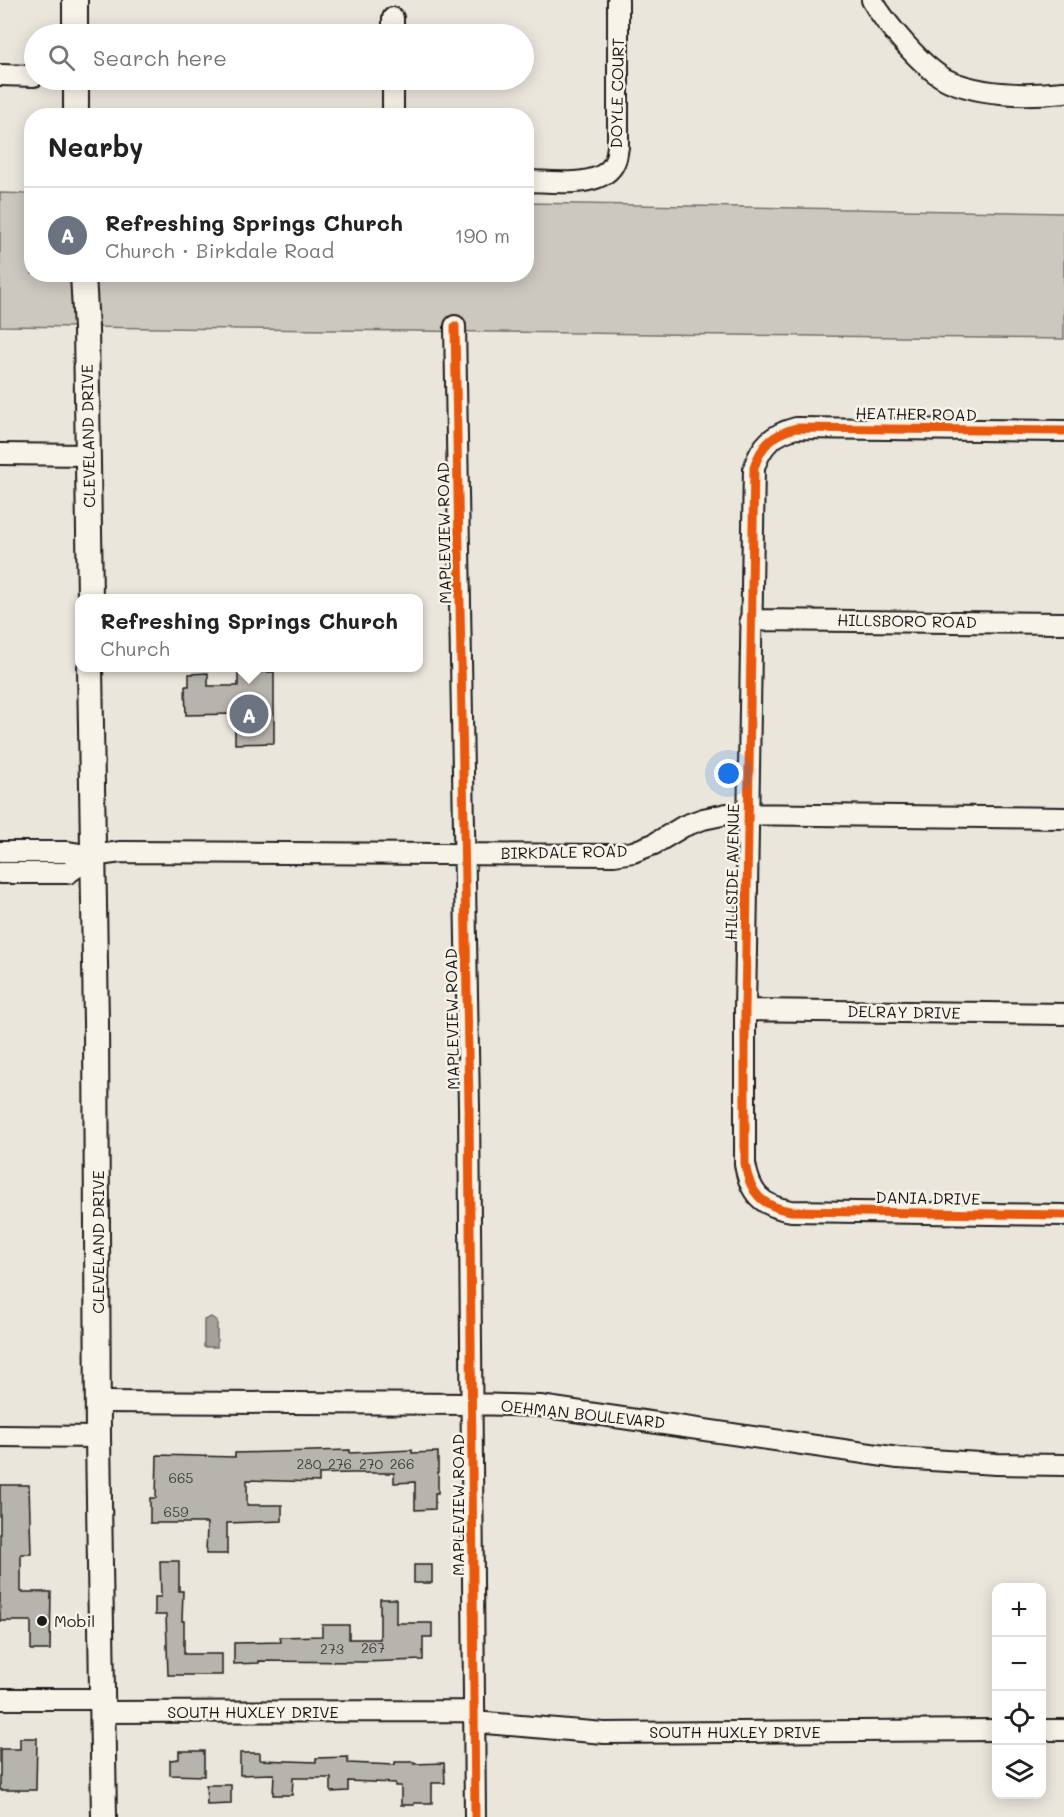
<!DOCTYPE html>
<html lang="en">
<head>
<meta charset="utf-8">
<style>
  :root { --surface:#fff; --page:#f6f6f6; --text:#222; --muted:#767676; --line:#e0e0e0; --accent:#111827 }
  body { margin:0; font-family:Mali,sans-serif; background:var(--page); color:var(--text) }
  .controls { position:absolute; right:18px; bottom:18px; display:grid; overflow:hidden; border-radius:12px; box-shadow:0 3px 15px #0003 }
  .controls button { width:54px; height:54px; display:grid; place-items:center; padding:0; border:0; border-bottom:2px solid var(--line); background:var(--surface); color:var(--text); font:30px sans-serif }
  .you { position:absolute; left:729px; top:774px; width:21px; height:21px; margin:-15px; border:4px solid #fff; border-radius:50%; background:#1a73e8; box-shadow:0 0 0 9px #1a73e833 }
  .badge { display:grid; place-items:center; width:39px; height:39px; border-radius:50%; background:var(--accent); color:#fff; font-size:20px; font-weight:700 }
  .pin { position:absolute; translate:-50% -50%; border:3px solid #fff; box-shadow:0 2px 6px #0006 }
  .popup { position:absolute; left:75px; top:594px; width:348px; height:78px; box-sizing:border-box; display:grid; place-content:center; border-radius:12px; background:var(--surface); filter:drop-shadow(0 2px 4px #0005); font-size:20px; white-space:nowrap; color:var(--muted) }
  .popup b { font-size:22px; color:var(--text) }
  .popup::after { content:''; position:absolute; left:50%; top:100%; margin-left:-12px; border:12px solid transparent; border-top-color:var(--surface) }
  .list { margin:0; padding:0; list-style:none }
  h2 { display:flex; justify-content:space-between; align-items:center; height:78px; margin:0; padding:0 24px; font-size:26px }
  h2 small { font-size:20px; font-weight:400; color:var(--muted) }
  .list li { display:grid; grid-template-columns:39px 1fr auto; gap:18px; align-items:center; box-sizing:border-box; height:96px; padding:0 24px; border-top:2px solid var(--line) }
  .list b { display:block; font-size:22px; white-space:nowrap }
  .list p { margin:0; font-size:20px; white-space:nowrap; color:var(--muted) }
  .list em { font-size:20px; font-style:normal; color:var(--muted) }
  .icon { flex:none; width:33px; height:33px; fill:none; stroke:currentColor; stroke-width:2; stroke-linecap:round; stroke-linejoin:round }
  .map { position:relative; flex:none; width:1064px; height:1817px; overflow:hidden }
  .search { position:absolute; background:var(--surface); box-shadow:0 3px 15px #0003; left:24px; top:24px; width:510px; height:66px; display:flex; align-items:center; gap:15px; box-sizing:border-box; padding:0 21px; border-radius:33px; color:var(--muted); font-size:22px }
  .panel { position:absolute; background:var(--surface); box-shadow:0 3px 15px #0003; left:24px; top:108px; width:510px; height:174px; border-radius:24px }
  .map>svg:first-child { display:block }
</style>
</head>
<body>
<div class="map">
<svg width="1064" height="1817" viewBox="0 0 1064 1817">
  <rect width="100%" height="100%" fill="#eae6dc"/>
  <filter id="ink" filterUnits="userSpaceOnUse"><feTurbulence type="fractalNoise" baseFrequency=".0167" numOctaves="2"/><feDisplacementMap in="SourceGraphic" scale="12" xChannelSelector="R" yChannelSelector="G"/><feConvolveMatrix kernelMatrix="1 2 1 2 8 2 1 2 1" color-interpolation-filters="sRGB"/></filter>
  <g filter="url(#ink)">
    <path fill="#ccc8c0" stroke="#74726e" stroke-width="1.5" d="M0,193L31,194L32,274H526L527,203L1064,213V339L0,326Z"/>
    <path fill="#a3a19a" stroke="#6d6c68" stroke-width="1.5" d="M211,1317L217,1321V1347H204V1320Z"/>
    <path fill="#b6b4ac" stroke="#1c1c1c" stroke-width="1.5" d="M238,672H274V743L235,744V721H231L232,714L186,715L185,686H189V674L208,673V686H238Z
      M350,1450V1453L412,1450V1453L438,1452V1493H435V1509L415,1510V1482L394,1483V1473H350L319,1474V1482L247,1480V1505H282V1521L227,1523V1554H206L207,1523H150V1498H156L157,1455L235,1457V1453Z
      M0,1485H29L31,1554H21V1592H51L50,1650H31V1621H0Z
      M160,1561H179V1591H183L182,1621H184V1654H222V1675H168L166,1615H155V1597H161Z
      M414,1565H432V1583H414Z
      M380,1599H396V1623H432V1637H423V1660L363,1662L259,1661V1663L234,1664V1643L281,1642L280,1637L322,1636V1625H349V1639H380Z
      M20,1738H37L36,1790H0V1749H20Z
      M179,1751H204V1776L170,1775V1760L179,1759Z
      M240,1753H260V1760L316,1762V1758L348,1757V1763L395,1765V1762H414V1764L444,1763L445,1783H432V1803H414V1805H401V1786H395V1783L348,1781V1791L331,1792V1778H293L292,1795H273L274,1774L240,1775Z
      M206,1785H231V1804L207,1805Z"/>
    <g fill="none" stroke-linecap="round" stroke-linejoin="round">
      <g stroke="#1c1c1c" stroke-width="24">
        <path id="minor" d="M872,0C885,23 924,70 949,81C985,96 1026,96 1064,92
          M393,34V18
          M0,75L34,76
          M393,116V80
          M526,181C551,181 604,190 615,161C617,157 617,151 618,147V0
          M455,326L469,1106L475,1817
          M1064,431L796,428C773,434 761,445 754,468L745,1010V1164C750,1193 761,1206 791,1211L1064,1215
          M0,454L88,455
          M750,620L1064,623
          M0,852H68L92,856
          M0,873H68L92,856L121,852L614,855L633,852L654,844L684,826L703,819L727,814L1064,818
          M745,1010L1064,1014
          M98,1402L472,1404L540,1406L898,1458L996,1464L1064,1465
          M0,1436L98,1437
          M0,1699H103
          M103,1712L474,1711
          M474,1722L604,1733L996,1730
          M1042,1730H1064"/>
      </g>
      <g stroke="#1c1c1c" stroke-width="28">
        <path id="tertiary" d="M75,0V34
          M76,80V116
          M83,274L86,329L90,598
          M90,668L96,1022L98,1437L104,1817"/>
      </g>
      <use href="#minor" stroke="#f7f3e8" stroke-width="20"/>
      <use href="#tertiary" stroke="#f7f3e8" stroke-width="24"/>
      <g stroke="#f7f3e8" stroke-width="13">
        <path id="cycleway" d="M455,326L469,1106L475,1817
          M1064,431L796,428C773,434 761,445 754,468L745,1010V1164C750,1193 761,1206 791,1211L1064,1215"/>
      </g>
      <use href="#cycleway" stroke="#e8590c" stroke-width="9"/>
    </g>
  </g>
  <circle fill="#1c1c1c" stroke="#f7f3e8" stroke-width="2" cx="42" cy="1621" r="6"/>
  <g text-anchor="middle" stroke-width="5" stroke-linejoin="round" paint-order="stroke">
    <g font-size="14" fill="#424240">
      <text x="309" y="1469">280</text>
      <text x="340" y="1469">276</text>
      <text x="371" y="1469">270</text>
      <text x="402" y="1469">266</text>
      <text x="181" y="1483">665</text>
      <text x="176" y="1517">659</text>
      <text x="373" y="1653">267</text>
      <text x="332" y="1654">273</text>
    </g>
    <g font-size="16" fill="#1c1c1c" stroke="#f7f3e8">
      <text transform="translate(617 93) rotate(-89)" y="6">DOYLE COURT</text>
      <text transform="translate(916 414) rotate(1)" y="6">HEATHER ROAD</text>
      <text transform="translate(88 436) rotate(-91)" y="6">CLEVELAND DRIVE</text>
      <text transform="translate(444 533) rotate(-91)" y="6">MAPLEVIEW ROAD</text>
      <text transform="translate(907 621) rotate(1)" y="6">HILLSBORO ROAD</text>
      <text transform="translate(564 852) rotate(-1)" y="6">BIRKDALE ROAD</text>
      <text transform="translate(732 872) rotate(-89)" y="6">HILLSIDE AVENUE</text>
      <text transform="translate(904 1012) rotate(1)" y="6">DELRAY DRIVE</text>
      <text transform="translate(452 1019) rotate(-91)" y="6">MAPLEVIEW ROAD</text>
      <text transform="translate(928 1198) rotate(1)" y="6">DANIA DRIVE</text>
      <text transform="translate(98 1242) rotate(-90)" y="6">CLEVELAND DRIVE</text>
      <text transform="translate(583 1414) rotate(6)" y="6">OEHMAN BOULEVARD</text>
      <text transform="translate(458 1505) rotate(-90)" y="6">MAPLEVIEW ROAD</text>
      <text x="253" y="1718">SOUTH HUXLEY DRIVE</text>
      <text x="735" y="1738">SOUTH HUXLEY DRIVE</text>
    </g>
    <g font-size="16" fill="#1c1c1c" stroke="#f7f3e8" text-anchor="start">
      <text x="54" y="1627">Mobil</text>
    </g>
  </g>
</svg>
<div class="controls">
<button>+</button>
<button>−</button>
<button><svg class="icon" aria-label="locate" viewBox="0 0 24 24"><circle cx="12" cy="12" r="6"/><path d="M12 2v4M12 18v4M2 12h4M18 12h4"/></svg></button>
<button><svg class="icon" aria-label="layers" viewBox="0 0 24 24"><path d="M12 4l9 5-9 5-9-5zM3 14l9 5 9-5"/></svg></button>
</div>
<div class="you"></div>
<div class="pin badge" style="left:249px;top:714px;background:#6b7280">A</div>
<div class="popup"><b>Refreshing Springs Church</b>Church</div>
<div class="search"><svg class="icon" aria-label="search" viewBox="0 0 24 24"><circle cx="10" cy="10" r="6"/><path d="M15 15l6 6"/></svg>Search here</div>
<section class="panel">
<h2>Nearby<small></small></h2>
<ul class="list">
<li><span class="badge" style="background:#6b7280">A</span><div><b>Refreshing Springs Church</b><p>Church · Birkdale Road</p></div><em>190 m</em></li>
</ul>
</section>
</div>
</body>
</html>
